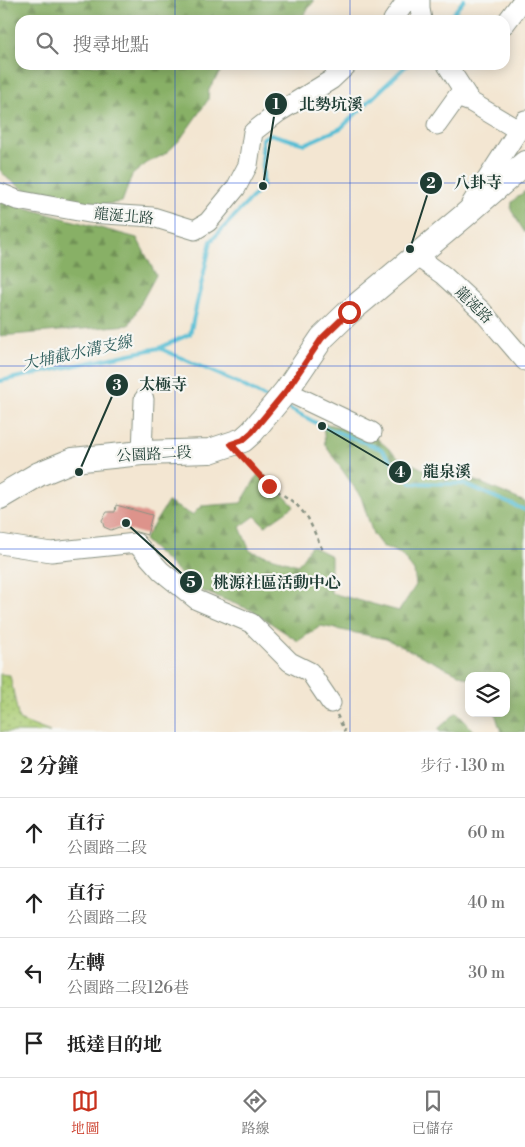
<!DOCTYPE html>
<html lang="zh-TW">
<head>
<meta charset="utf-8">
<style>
  :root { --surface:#fff; --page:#f2f2f2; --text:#222; --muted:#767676; --line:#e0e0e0; --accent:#c8321e }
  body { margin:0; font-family:"Libre Bodoni","Noto Serif TC",serif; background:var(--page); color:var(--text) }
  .controls { position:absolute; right:15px; bottom:15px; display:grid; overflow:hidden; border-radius:10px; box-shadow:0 2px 12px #0003 }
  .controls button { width:45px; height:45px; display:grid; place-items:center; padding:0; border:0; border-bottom:1px solid var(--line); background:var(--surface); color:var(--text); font:25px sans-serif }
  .stop { position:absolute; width:15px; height:15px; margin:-11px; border:4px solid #c8321e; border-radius:50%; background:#fff }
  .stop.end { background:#c8321e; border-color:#fff; box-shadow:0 1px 5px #0008 }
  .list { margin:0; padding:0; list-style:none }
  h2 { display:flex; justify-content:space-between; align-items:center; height:65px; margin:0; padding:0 20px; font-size:21px }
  h2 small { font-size:16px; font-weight:400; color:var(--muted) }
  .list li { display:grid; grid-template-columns:32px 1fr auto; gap:15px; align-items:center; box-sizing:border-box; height:70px; padding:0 20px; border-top:1px solid var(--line) }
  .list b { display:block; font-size:19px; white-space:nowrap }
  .list p { margin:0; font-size:16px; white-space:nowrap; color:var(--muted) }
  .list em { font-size:16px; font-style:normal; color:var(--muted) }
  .icon { flex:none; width:28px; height:28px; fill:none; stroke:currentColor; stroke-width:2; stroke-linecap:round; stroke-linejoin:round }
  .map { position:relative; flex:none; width:525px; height:732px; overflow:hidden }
  .search { position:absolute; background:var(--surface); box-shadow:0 2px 12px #0003; left:15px; right:15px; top:15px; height:55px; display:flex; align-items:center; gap:12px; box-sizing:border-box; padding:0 18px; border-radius:15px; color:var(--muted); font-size:19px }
  .sheet { height:345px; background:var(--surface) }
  nav { display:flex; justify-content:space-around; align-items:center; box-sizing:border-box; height:70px; border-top:1px solid var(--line); background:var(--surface); font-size:14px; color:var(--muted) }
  nav a { display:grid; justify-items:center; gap:2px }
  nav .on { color:var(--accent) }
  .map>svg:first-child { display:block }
</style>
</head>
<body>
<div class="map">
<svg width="525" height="732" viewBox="0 0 525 732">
  <defs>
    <pattern id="grass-dots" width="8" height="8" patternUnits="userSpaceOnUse" patternTransform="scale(1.25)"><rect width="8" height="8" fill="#abcc74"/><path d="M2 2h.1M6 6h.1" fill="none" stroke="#8ba760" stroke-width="1.8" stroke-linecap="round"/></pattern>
    <pattern id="forest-firs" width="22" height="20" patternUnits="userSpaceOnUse" patternTransform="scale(1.25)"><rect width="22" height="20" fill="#88b066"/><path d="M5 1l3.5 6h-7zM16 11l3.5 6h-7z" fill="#6f9055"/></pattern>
  </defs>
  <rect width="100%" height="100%" fill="#f6f6f2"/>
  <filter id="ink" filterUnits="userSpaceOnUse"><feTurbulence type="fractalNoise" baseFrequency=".02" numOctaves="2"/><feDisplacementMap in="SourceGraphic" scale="10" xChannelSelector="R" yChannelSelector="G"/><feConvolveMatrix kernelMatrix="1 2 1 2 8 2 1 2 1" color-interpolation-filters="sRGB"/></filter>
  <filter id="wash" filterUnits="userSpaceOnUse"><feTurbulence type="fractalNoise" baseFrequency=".0096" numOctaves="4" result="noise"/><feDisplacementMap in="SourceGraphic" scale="20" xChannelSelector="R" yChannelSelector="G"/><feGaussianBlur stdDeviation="1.12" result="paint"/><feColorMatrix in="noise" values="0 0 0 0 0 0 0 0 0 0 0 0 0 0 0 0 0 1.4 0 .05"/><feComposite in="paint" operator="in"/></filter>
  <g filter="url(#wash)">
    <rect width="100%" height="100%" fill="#f3e6d2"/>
    <path fill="url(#grass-dots)" stroke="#658454" d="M0,674L10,675L19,720L50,732H0Z"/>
    <path fill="url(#forest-firs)" stroke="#54764d" d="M0,0H313L314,1L300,20H20V65H228L220,72L209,89L208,100L179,141L165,154L147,163L132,175L122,202L93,206L34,196L8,179L0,170Z
      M525,191V233L511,210L512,202Z
      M0,201L137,238L156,275L129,325L0,336Z
      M323,423L373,435L398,457L431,473L469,478L525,502V732H501L495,713H506V676H469V679L386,639L321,626L298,641L251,610L197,589L144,540L168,502L192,515L201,506L241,503L260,471L294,506L265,526L255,516L240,527L250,551L298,565L311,546L331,556V593L399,611L416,585L414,571L401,554L382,546L373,534L361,497L325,445Z
      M457,712L474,732H440L438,729Z"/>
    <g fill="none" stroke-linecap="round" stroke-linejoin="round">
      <path stroke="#57bed4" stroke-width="4" d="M448,20L464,0
        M159,348L238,383L268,399
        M0,381L159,348L190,334L211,241L263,186L262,139L270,134L305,144L341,128L407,65
        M284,406L322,426L381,449L411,483L464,484L525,510"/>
    </g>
    <g id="blocks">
      <path fill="#dd938b" d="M116,505L152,515L147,535L119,527L111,530L104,527L102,520L107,512H115Z"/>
    </g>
  </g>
  <g filter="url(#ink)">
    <use href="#blocks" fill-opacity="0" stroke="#899283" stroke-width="1"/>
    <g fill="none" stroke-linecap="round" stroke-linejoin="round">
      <g stroke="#899283" stroke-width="21">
        <path id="minor" d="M420,0V9L422,20
          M393,20L407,0
          M505,24L523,0
          M447,65L471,102
          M437,125L457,97L471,102L518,130
          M0,193L17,200L89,213L153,217L195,230L208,222L236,188L248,165L253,132L279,112L331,80L347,65
          M471,204L525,120
          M416,256L443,275L482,311L525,361
          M286,391L372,432
          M142,453L144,399
          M0,544L51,552L136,543L161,571L197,600L251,623L290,662L310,672L331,703"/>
      </g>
      <g stroke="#899283" stroke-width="26">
        <path id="major" d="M0,497L39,474L73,460L142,453L210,451L243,440L252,432L286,391L322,338L349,312L464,216L525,163"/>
      </g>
      <path stroke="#899283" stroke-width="2.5" stroke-dasharray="4 4" stroke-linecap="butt" d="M243,457L269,485L296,504L308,518L323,551
        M337,715L345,732"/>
      <use href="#minor" stroke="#fff" stroke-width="19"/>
      <use href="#major" stroke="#fff" stroke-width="24"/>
    </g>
  </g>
  <g fill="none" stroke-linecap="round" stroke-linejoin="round" filter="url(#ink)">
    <path stroke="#c8321e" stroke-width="6" d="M269,486L231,444L243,440L252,432L286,391L322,338L349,312"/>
  </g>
  <path fill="none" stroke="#1d4ed8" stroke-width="1" stroke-opacity="0.55" d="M175,0V20M350,0V20M175,65V732M350,65V732M0,183H525M0,366H525M0,549H525"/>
  <g text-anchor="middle" stroke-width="4.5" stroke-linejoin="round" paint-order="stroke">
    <g font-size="15" fill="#1f3d34" stroke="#f6f6f2">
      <text transform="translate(124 216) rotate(5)" y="5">龍涎北路</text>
      <text transform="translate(474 305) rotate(45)" y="5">龍涎路</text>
      <text transform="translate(154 454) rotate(-3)" y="5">公園路二段</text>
    </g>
    <g font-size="16" font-style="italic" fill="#2d5d5c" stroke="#f6f6f2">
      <text transform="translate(77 352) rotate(-12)" y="6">大埔截水溝支線</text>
    </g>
  </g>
  <path fill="none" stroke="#1f3d34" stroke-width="2" d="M263 186L276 104M410 249L431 183M79 472L117 385M322 426L400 472M126 523L191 582"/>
  <g fill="#1f3d34" stroke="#f6f6f2" stroke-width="2">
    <circle cx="263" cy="186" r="5"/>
    <circle cx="410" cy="249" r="5"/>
    <circle cx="79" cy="472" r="5"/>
    <circle cx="322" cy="426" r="5"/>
    <circle cx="126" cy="523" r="5"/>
    <circle cx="276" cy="104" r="12"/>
    <circle cx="431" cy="183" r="12"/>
    <circle cx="117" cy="385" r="12"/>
    <circle cx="400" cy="472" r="12"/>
    <circle cx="191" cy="582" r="12"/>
  </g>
  <g font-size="15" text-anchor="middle" font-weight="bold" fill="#fff">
    <text x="276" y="109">1</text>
    <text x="431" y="188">2</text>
    <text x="117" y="390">3</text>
    <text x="400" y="477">4</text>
    <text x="191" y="587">5</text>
  </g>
  <g font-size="16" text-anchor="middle" font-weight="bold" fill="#1f3d34" stroke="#f6f6f2" stroke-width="4.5" stroke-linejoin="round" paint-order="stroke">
    <text x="331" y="110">北勢坑溪</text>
    <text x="478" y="188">八卦寺</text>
    <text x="163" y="390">太極寺</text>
    <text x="447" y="477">龍泉溪</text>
    <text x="277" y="588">桃源社區活動中心</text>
  </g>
</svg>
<div class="controls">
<button><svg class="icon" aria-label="layers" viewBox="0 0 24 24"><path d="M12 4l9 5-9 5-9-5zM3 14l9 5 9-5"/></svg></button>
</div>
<div class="stop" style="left:349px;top:312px"></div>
<div class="stop end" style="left:269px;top:486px"></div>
<div class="search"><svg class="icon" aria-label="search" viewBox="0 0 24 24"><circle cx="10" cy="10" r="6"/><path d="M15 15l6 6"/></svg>搜尋地點</div>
</div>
<section class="sheet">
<h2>2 分鐘<small>步行 · 130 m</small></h2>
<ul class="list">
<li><svg class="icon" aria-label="ahead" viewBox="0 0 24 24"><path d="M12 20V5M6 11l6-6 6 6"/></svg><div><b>直行</b><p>公園路二段</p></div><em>60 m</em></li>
<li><svg class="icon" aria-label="ahead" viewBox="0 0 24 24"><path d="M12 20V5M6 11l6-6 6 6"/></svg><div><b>直行</b><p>公園路二段</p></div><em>40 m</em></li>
<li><svg class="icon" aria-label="left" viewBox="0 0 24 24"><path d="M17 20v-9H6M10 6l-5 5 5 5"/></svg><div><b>左轉</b><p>公園路二段126巷</p></div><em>30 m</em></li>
<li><svg class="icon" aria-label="arrive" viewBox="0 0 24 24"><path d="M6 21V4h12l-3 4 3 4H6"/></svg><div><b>抵達目的地</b></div></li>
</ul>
</section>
<nav>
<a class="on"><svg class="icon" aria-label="map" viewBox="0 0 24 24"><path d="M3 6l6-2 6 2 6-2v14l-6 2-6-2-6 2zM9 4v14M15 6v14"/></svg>地圖</a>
<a><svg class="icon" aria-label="directions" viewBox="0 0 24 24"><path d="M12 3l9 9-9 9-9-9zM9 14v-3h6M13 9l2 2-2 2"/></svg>路線</a>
<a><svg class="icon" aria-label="saved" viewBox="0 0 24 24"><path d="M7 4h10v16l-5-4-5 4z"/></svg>已儲存</a>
</nav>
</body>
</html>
